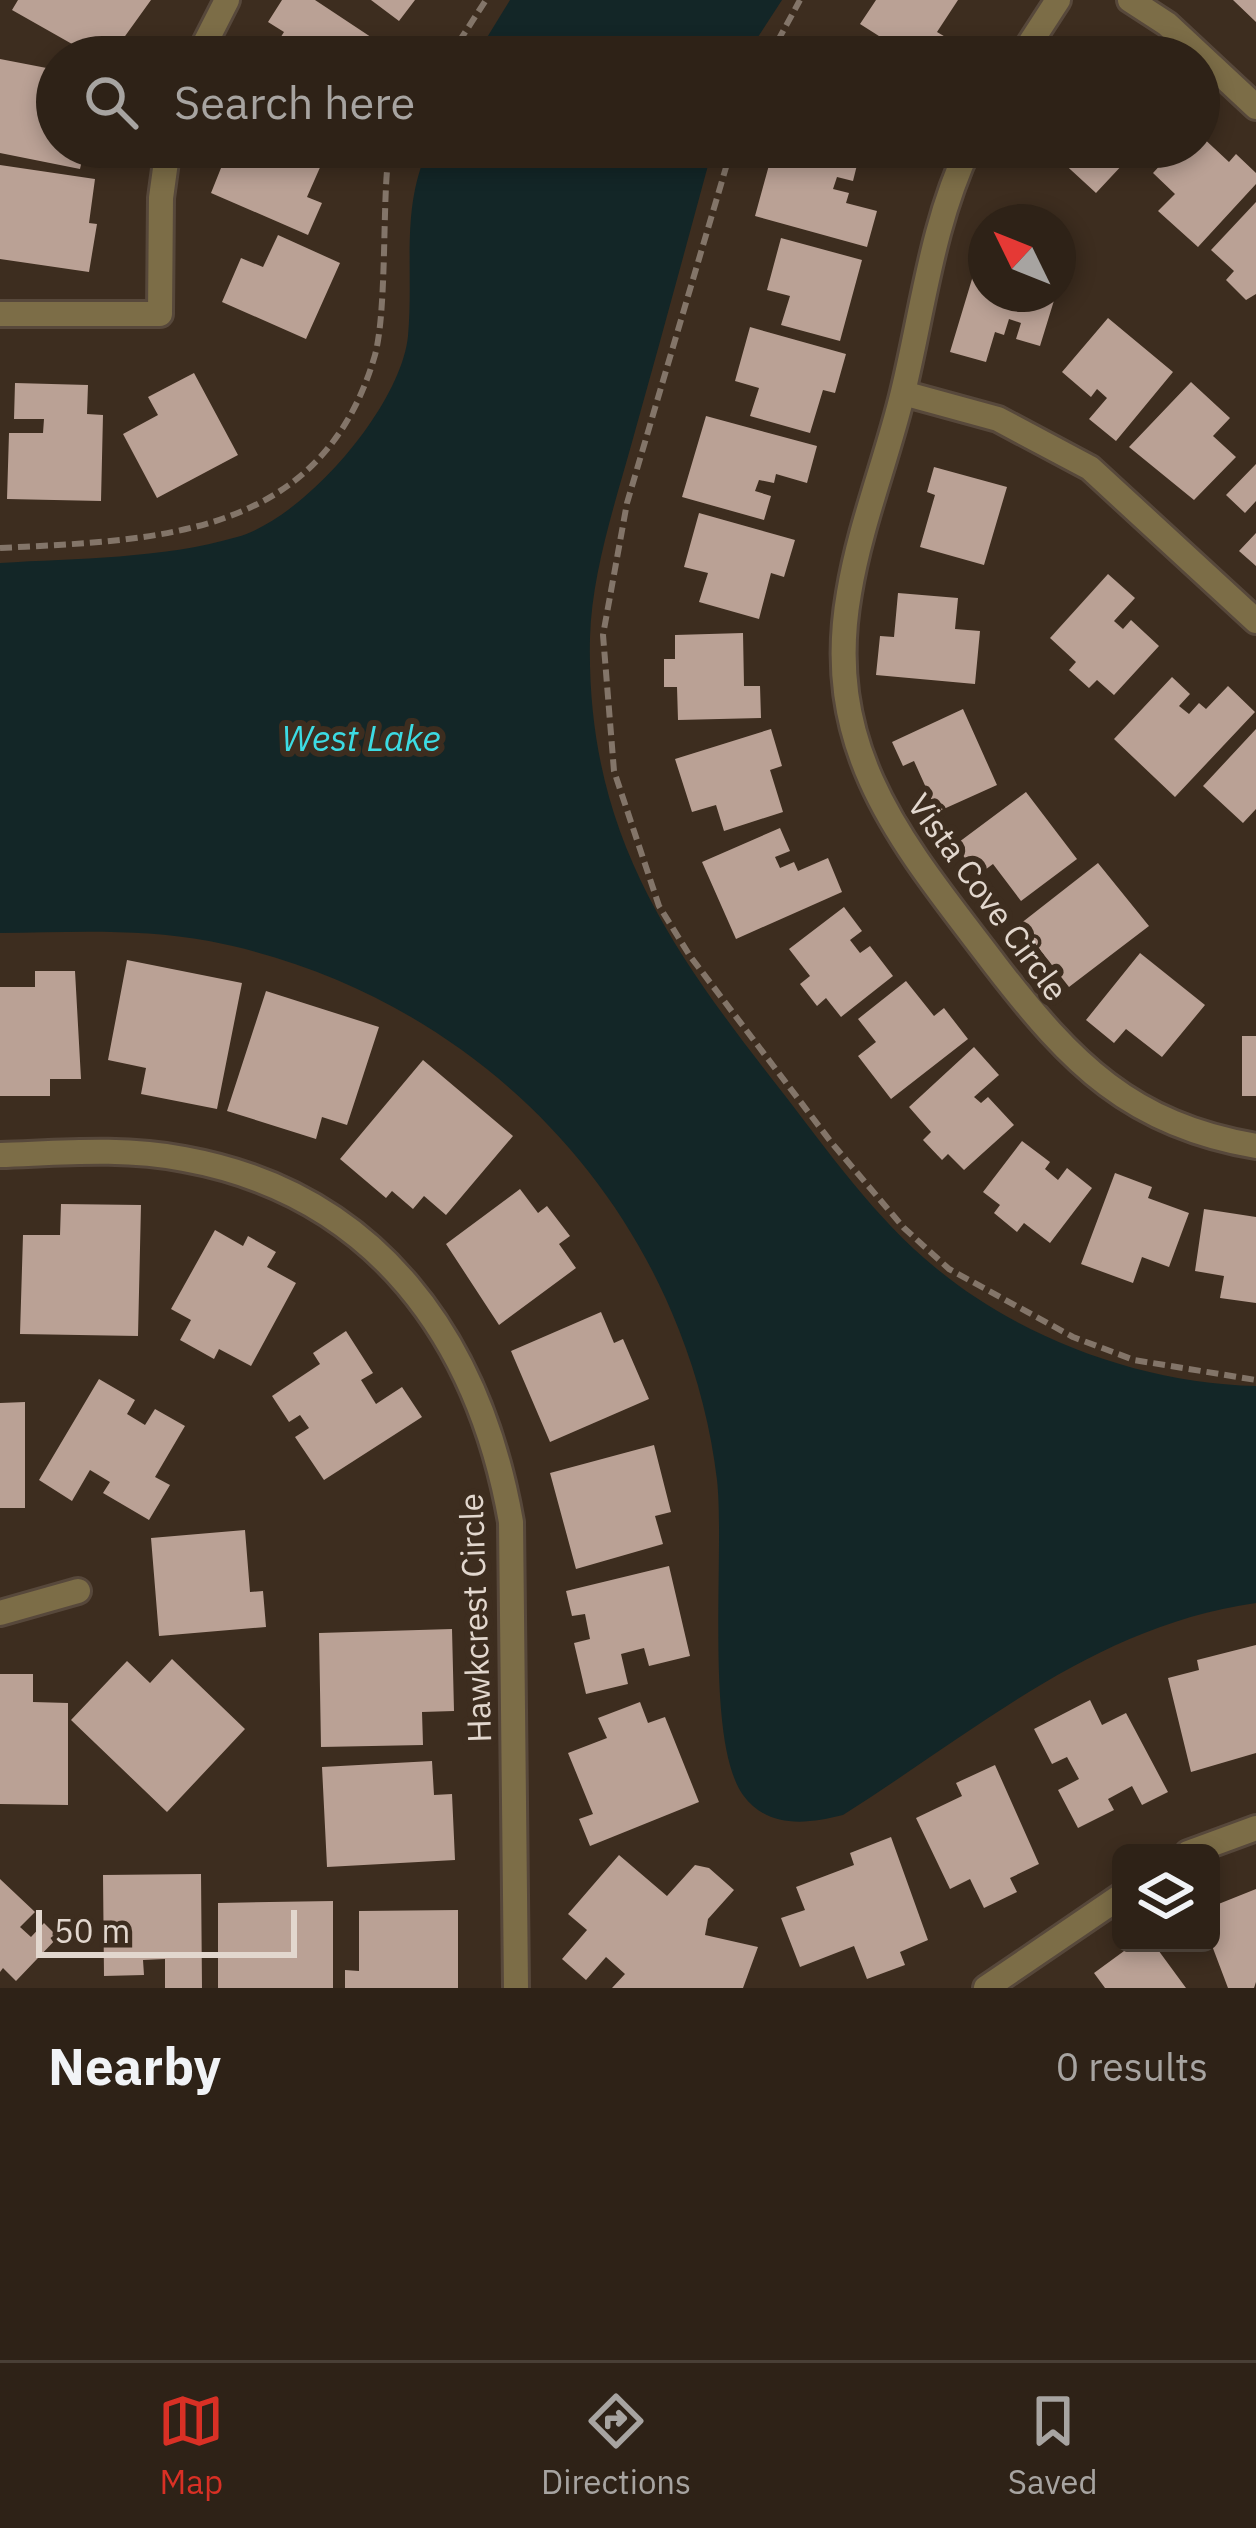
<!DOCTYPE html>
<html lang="en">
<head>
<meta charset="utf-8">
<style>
  :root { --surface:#2e2217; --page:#3a2f24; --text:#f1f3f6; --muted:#a7a4a1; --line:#493f36; --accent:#d93025 }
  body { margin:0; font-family:"IBM Plex Sans",sans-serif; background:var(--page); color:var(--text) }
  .controls { position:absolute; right:36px; bottom:36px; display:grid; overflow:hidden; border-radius:18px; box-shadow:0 6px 18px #0003 }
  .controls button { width:108px; height:108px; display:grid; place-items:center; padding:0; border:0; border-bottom:3px solid var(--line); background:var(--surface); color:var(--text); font:60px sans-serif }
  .compass { position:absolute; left:968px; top:204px; width:108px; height:108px; border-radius:50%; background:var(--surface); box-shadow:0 6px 18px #0003; rotate:313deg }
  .scale { position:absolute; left:36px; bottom:30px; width:261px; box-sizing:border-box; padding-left:12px; border:6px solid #e2d7ce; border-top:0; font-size:33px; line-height:42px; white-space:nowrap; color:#e2d7ce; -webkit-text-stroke:9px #3d2d1f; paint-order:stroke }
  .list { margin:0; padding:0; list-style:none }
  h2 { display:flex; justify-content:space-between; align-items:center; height:156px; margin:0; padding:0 48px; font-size:51px }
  h2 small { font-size:39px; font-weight:400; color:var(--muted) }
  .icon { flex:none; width:66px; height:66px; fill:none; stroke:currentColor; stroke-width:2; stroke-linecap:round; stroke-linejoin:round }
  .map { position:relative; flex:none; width:1256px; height:1988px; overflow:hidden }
  .search { position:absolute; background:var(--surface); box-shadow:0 6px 18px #0003; left:36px; right:36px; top:36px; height:132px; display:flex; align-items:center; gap:30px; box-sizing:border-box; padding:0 42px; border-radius:66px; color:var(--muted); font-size:45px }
  .sheet { height:372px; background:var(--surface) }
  nav { display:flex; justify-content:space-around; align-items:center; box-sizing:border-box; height:168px; border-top:3px solid var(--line); background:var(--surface); font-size:33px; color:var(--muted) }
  nav a { display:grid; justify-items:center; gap:6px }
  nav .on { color:var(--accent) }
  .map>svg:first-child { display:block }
</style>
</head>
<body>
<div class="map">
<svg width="1256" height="1988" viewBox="0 0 1256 1988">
  <rect width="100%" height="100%" fill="#3d2d1f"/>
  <path fill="#132627" d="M510,0H782L745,57H475Z
    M429,147H713C687,243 661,339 634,435C616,501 592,570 590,638C586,825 663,939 772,1079C820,1140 866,1207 924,1258C1014,1337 1138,1383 1256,1386V1603C1094,1626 976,1731 843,1815C807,1824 768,1829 743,1795C704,1740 725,1554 717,1480C711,1429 698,1378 679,1330C600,1127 421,982 209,941C140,928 70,932 0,933V563C77,558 162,559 237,537C305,518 401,406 408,336C414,270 400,208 429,147Z"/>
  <path fill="#baa195" d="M18,0H151L110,57H95L12,10Z
    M282,0H315L392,51L387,57H268L284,32L268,22Z
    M371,0H415L399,21Z
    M876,0H958L937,32L954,42L945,57H912L860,24Z
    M1233,0H1256V22Z
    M825,39L869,57H817Z
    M0,59L57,70V147H85L80,169L0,153Z
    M1199,134L1229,162L1236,154L1256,173V184L1198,247L1158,211L1175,194L1153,173L1177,147H1199Z
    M217,147H329L307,197L322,203L308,235L211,193L225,158L214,154Z
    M774,147H822L859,157L853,181L837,177L833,189L849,193L846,203L877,211L867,247L755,216Z
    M1046,147H1139L1096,193Z
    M0,165L95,179L89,223L97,224L89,272L0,259Z
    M1256,202V294L1246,300L1226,280L1234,271L1211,250Z
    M278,235L340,263L306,339L222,302L241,258L263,267Z
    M985,236L986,294H1056L1040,346L1016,339L1021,323L1009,319L1004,335L995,332L986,362L950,352Z
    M781,238L862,260L840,341L781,325L790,296L767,290Z
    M1108,318L1173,372L1116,441L1089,419L1107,398L1097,389L1091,397L1062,372Z
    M750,327L846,354L835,393L823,390L810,433L750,416L759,388L735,381Z
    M194,373L238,455L157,498L123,434L158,415L148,397Z
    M1191,382L1230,418L1213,436L1236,457L1194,500L1129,447Z
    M15,383L88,385L87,414L103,415L101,501L7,499L9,433H43L44,419H14Z
    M706,416L817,446L807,483L776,474L774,483L759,480L755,491L771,496L764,520L682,497Z
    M1256,464V501L1245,513L1226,495Z
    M934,467L1007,487L984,565L920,547L935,495L927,492Z
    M699,513L795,540L784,577L771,573L759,619L699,602L708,573L684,567Z
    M1256,533V566L1239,551Z
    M1108,574L1135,598L1114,621L1123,629L1131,620L1159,646L1114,695L1097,680L1089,688L1069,670L1076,662L1050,638Z
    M898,593L958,598L955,629L980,631L975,684L876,675L880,636L894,637Z
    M743,633L744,686H760L761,718L678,720L677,687H664V659H675V635Z
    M1172,677L1190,694L1179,706L1189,714L1199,703L1206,709L1228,686L1255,712L1175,797L1114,739Z
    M963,709L997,785L937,812L914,761L903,766L892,742Z
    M771,729L782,766L770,770L783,812L724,831L716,805L692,812L675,759Z
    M1256,729V809L1243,823L1203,786Z
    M1026,792L1077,859L1021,901L993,864L978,875L955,845Z
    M780,828L790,851L775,857L780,868L794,862L798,871L828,858L842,892L736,939L702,862Z
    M1098,863L1149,926L1069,987L1020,924Z
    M844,907L862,931L850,940L860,953L870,946L893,976L841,1017L826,998L817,1006L800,984L810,976L789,949Z
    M1140,953L1205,1005L1162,1057L1126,1029L1114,1043L1086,1020Z
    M127,960L242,983L217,1109L141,1094L146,1068L108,1060Z
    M35,971H75L81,1079H50V1096H0V987H35Z
    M906,981L934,1016L944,1008L968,1039L891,1099L858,1056L876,1042L858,1019Z
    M266,991L379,1027L347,1125L322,1117L316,1139L227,1111Z
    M1242,1036H1256V1096H1242Z
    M974,1047L999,1075L974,1097L981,1103L988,1097L1014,1125L964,1170L948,1154L942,1160L923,1140L931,1132L909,1107Z
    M423,1060L513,1136L446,1215L424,1196L413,1209L392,1191L386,1198L340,1159Z
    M1022,1141L1050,1162L1045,1169L1058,1180L1067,1168L1092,1188L1050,1243L1024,1223L1017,1232L994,1213L1000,1205L983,1192Z
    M1115,1173L1152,1187L1148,1198L1189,1213L1169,1267L1142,1257L1133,1283L1081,1264Z
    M520,1189L538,1213L547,1206L570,1236L559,1244L576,1268L499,1325L446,1244Z
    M61,1204L141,1205L138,1336L20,1334L23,1235H60Z
    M1204,1209L1256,1217V1303L1220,1298L1224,1276L1195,1271Z
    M215,1230L243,1246L248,1236L276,1252L267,1267L296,1283L251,1366L219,1349L214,1359L180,1340L191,1320L171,1309Z
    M601,1312L614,1343L623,1339L649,1399L550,1442L511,1351Z
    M346,1331L373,1373L361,1380L376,1404L402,1387L422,1417L324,1480L295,1437L309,1428L300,1415L289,1422L272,1396L320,1364L313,1353Z
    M99,1379L135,1400L127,1414L145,1425L155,1409L185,1426L155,1477L170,1485L149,1520L103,1493L110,1482L90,1470L72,1501L39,1480Z
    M25,1402V1508H0V1403Z
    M654,1445L671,1512L655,1516L663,1544L576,1569L550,1473Z
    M245,1530L250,1592L263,1591L266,1627L159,1636L151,1538Z
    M669,1566L690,1656L649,1666L644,1648L621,1654L628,1684L586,1694L574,1643L590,1639L585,1614L572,1616L566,1591Z
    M452,1629L454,1711L422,1712L423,1745L321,1747L319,1633Z
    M1256,1645V1753L1191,1772L1168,1678L1199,1670L1197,1660Z
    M172,1659L245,1729L167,1812L71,1720L127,1661L150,1683Z
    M0,1674H33V1702L68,1703V1805L0,1804Z
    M1090,1700L1102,1725L1126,1713L1168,1792L1142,1805L1132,1786L1108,1799L1114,1810L1078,1828L1058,1790L1079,1779L1067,1757L1052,1764L1034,1729Z
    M640,1702L648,1723L665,1717L699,1802L590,1846L579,1819L593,1814L568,1753L607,1738L598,1718Z
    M432,1761L434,1795L452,1794L455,1860L327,1867L322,1767Z
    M995,1765L1039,1864L1010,1878L1017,1892L984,1908L970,1879L950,1889L916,1818L962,1796L956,1783Z
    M891,1837L928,1940L900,1952L905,1965L867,1979L854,1946L800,1967L781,1918L805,1910L796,1887L854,1865L850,1853Z
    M619,1855L667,1896L695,1865L709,1868L734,1890L708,1919L705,1935L758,1947L743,1988H612L625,1974L606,1957L586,1980L562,1959L587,1930L568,1914Z
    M201,1874L202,1988H165V1959L143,1960L144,1975L104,1976L103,1875Z
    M0,1879L35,1912L20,1927L31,1937L44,1923L58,1937L16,1981L3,1968L0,1972Z
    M1256,1889V1982L1254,1988H1228L1211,1943V1907Z
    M333,1901V1988H218V1903Z
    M458,1910V1988H345V1970L359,1971V1911Z
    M1135,1943H1153L1186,1988H1105L1094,1973Z"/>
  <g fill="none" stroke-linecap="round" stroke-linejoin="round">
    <g stroke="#57483b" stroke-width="30">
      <path id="minor" d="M1130,0L1167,24L1256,107
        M198,57L227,0
        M1021,57L1058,0
        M969,147C932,224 923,309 903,392C887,459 860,525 849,593C821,754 906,847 996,966C1071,1063 1131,1125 1256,1146
        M0,314H160L161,198L168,147
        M903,393L998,419L1090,468L1256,621
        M0,1155C61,1153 123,1147 184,1159C376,1194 479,1339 511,1522L516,1988
        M0,1613L78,1591
        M1188,1853L1256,1828
        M986,1988L1121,1896"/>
    </g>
    <path stroke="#837569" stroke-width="6" stroke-dasharray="12 6" stroke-linecap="butt" d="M449,57L486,0
      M769,57L800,0
      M732,147L627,503L603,635L614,771L659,906L690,956L831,1142L904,1228L949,1269L1073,1337L1134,1360L1256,1380
      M0,548C158,540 322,538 375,355C386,314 383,219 387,171L397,147"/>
    <use href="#minor" stroke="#7c6d47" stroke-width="24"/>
  </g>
  <g text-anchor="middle" stroke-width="12" stroke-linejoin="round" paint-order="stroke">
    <g font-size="33" fill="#e2d7ce" stroke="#3d2d1f">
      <text transform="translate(988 897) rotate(54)" y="12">Vista Cove Circle</text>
      <text transform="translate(475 1618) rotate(-92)" y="12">Hawkcrest Circle</text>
    </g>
    <g font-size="36" font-style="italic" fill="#3cdbe3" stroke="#3d2d1f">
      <text x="361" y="751">West Lake</text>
    </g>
  </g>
</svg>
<div class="controls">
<button><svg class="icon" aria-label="layers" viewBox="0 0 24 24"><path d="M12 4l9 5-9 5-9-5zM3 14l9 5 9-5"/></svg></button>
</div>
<svg class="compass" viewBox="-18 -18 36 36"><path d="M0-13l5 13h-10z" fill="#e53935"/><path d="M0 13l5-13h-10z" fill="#a7a4a1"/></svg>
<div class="scale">50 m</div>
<div class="search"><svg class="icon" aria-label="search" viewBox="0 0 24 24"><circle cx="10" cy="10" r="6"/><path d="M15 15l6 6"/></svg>Search here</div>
</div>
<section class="sheet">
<h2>Nearby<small>0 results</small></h2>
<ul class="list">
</ul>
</section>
<nav>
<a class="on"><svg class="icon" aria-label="map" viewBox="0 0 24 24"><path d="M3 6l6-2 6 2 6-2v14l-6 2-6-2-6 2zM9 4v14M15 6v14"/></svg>Map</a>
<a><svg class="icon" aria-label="directions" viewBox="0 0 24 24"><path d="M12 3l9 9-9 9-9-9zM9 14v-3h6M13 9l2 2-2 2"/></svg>Directions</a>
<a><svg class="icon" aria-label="saved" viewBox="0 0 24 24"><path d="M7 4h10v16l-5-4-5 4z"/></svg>Saved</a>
</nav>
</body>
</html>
